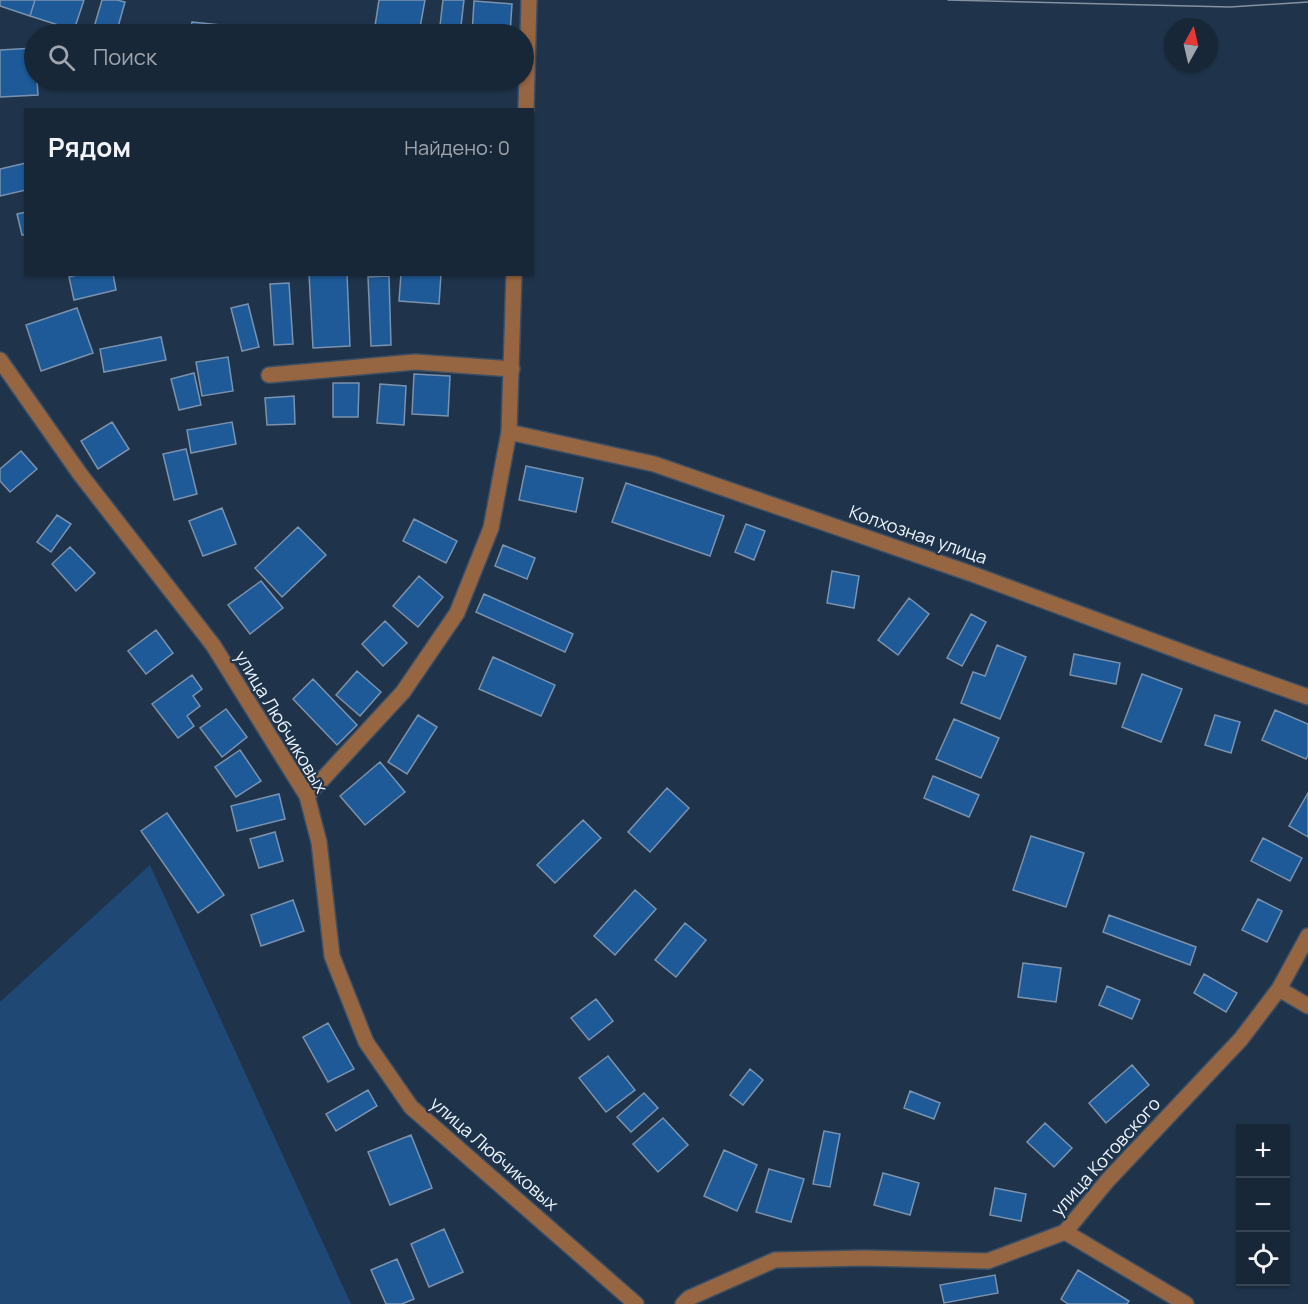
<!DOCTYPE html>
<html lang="ru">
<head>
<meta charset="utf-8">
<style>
  :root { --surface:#172738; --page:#202f40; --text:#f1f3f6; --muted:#9ea5ae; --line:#364453 }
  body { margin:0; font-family:Manrope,sans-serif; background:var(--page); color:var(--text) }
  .controls { position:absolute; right:18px; bottom:18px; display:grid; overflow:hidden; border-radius:0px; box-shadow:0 2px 4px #0004 }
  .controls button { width:54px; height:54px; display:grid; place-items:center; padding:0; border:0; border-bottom:2px solid var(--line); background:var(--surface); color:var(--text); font:30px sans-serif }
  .compass { position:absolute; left:1164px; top:18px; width:54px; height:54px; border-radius:50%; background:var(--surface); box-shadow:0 2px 4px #0004; rotate:8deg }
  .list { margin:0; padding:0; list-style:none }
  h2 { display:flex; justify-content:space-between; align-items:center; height:78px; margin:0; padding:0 24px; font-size:26px }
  h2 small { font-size:20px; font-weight:400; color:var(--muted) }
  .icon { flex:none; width:33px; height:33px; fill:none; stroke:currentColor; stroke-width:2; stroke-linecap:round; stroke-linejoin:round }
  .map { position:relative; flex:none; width:1308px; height:1304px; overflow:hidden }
  .search { position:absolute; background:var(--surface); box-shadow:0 2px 4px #0004; left:24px; top:24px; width:510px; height:66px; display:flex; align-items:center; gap:15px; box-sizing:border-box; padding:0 21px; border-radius:33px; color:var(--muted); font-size:22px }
  .panel { position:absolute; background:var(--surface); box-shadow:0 2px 4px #0004; left:24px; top:108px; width:510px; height:168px; border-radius:0px }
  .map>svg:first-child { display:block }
</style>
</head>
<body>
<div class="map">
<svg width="1308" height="1304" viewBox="0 0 1308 1304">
  <rect width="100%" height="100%" fill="#1f344b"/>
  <path fill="#1f4875" d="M150,865L351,1304H0V1002Z"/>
  <path fill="#1e5a98" stroke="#7b92ae" stroke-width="1.5" d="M0,0H35L30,16L0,6Z
    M35,0H84L74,30L30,16Z
    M102,0H117L125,2L116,34H92Z
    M379,0H425L419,33L375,26Z
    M443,0H464L460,34H439Z
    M474,1L512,4L510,34H472Z
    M192,22L230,26L229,34H190Z
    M34,48V80H37L38,95L0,97V50Z
    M186,80H225L224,87L185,82Z
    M270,80H301L299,89L269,84Z
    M312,80H349L347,88L311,84Z
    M26,163V190L0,196V169Z
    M26,212V235H22L17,214Z
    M81,274H113L116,290L74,300L69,277Z
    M309,274H347L350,346L313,348Z
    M401,274H441L439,304L399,301Z
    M389,276L391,345L371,346L368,277Z
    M289,283L293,344L274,345L270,284Z
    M248,304L259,347L242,351L231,308Z
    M77,308L93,353L41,371L26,325Z
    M161,337L166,360L104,372L100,349Z
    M228,357L233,391L202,396L196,362Z
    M194,373L201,405L179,410L171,379Z
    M414,374L450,376L448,416L412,414Z
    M333,383H359L358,417H333Z
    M380,384L406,386L404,425L377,423Z
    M294,396L295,424L267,425L265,398Z
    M112,422L129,449L98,469L81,441Z
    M232,422L236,444L191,453L187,430Z
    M186,449L197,494L174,500L163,454Z
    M21,451L37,469L10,492L0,481V469Z
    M526,466L583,478L576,512L519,500Z
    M626,483L724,516L710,556L612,522Z
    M222,508L236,544L203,556L189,521Z
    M57,515L71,524L51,552L37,542Z
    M414,519L457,541L446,563L403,541Z
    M746,524L765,531L754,560L735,552Z
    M298,527L326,555L282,597L255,568Z
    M503,545L535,558L527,579L495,566Z
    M70,547L95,573L76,591L52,564Z
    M832,571L859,576L854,608L827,603Z
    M419,576L443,597L418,627L393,606Z
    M261,581L283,608L250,634L228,605Z
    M484,594L573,634L565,652L476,612Z
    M909,598L929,614L898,655L878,640Z
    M971,614L986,622L962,666L947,658Z
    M385,621L407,643L383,666L362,644Z
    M156,630L173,653L146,674L128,651Z
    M997,645L1026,657L1000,719L961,703L973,672L985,676Z
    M1074,654L1120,663L1116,684L1070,675Z
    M493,657L555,685L541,716L479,689Z
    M357,671L381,692L360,716L336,695Z
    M1142,674L1182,689L1161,742L1122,727Z
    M192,675L202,689L193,696L200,706L187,716L194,726L178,738L152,704Z
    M313,679L357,725L337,745L293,699Z
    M226,709L247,737L222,757L200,728Z
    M1275,710L1308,724V755L1306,759L1262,740Z
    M418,715L437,727L407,774L388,762Z
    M1215,715L1240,722L1231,753L1205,745Z
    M954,719L999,738L981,778L936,759Z
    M240,750L261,781L236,797L215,767Z
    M380,762L405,792L365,825L340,796Z
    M933,776L979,795L969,817L924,798Z
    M667,788L689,808L650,852L628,832Z
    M1308,793V837L1289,826Z
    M279,794L285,819L237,831L231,806Z
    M167,813L224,895L198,913L141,831Z
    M583,820L601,838L555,883L537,865Z
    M275,832L283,861L259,868L250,839Z
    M1031,836L1084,853L1066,907L1013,890Z
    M1263,838L1302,858L1290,881L1251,861Z
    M635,890L656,909L615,955L594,936Z
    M1258,899L1282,911L1267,942L1242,930Z
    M293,900L304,931L261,946L251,915Z
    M1109,915L1196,947L1190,965L1103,932Z
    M685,923L706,940L676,977L655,960Z
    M1023,963L1061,968L1056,1002L1018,997Z
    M1204,974L1237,993L1226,1012L1194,993Z
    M1107,986L1140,1000L1132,1019L1099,1005Z
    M596,999L613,1021L589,1040L571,1018Z
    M328,1023L354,1069L328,1082L303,1037Z
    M608,1056L635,1090L606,1112L579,1078Z
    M1132,1065L1149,1085L1106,1123L1089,1103Z
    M750,1069L763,1080L743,1105L730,1095Z
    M368,1090L377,1106L336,1131L326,1114Z
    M910,1091L940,1103L934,1119L904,1108Z
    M644,1093L658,1108L631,1132L617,1117Z
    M663,1118L688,1145L658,1172L633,1144Z
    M1045,1123L1072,1148L1054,1167L1027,1142Z
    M824,1131L840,1134L830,1187L813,1184Z
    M411,1135L432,1188L390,1205L368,1152Z
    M724,1150L757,1165L737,1211L704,1196Z
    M769,1169L804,1179L791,1222L756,1212Z
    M883,1173L919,1183L910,1215L874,1205Z
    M995,1188L1026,1194L1021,1221L990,1215Z
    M444,1229L463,1272L429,1287L411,1244Z
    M397,1259L414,1299L402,1304H386L371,1270Z
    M1078,1270L1129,1301L1127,1304H1068L1061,1299Z
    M995,1275L998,1293L944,1303L940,1285Z"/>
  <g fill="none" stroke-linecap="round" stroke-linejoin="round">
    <g stroke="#3c4f64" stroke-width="18">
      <path id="lane" d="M269,375L415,362L512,369"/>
    </g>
    <g stroke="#3c4f64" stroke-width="18">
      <path id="street" d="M526,110L529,0
        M0,360L80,474L213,645L307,796L319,842L332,956L366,1042L411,1107L636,1304
        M509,432L654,464L975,575L1212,663L1308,697
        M307,796L403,692L457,613L491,528L509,432L514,274
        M1279,989L1308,1006
        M1065,1232L1186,1304
        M683,1304L689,1298L775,1260L864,1258L988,1261L1065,1232L1108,1180L1241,1039L1279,989L1308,936"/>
    </g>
    <use href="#lane" stroke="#966542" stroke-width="15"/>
    <use href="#street" stroke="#966542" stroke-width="15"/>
    <path stroke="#8391a1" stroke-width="1.5" d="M948,0L1230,7L1308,2"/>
  </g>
  <g text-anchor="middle" stroke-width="4.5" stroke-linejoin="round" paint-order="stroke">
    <g font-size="18" fill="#ebf3fc" stroke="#1f344b">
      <text transform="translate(918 535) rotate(19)" y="6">Колхозная улица</text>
      <text transform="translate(281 722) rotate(59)" y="6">улица Любчиковых</text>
      <text transform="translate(494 1154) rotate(41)" y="6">улица Любчиковых</text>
      <text transform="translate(1106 1157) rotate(-48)" y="6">улица Котовского</text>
    </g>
  </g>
</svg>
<div class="controls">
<button>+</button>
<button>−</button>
<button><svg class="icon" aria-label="locate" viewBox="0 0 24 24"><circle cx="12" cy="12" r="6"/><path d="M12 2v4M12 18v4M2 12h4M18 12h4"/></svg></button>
</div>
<svg class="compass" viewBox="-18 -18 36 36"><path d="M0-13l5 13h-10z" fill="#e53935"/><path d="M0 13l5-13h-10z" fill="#9ea5ae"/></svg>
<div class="search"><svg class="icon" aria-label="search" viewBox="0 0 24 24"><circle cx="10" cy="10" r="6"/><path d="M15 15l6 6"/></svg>Поиск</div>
<section class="panel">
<h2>Рядом<small>Найдено: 0</small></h2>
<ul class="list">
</ul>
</section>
</div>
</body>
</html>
